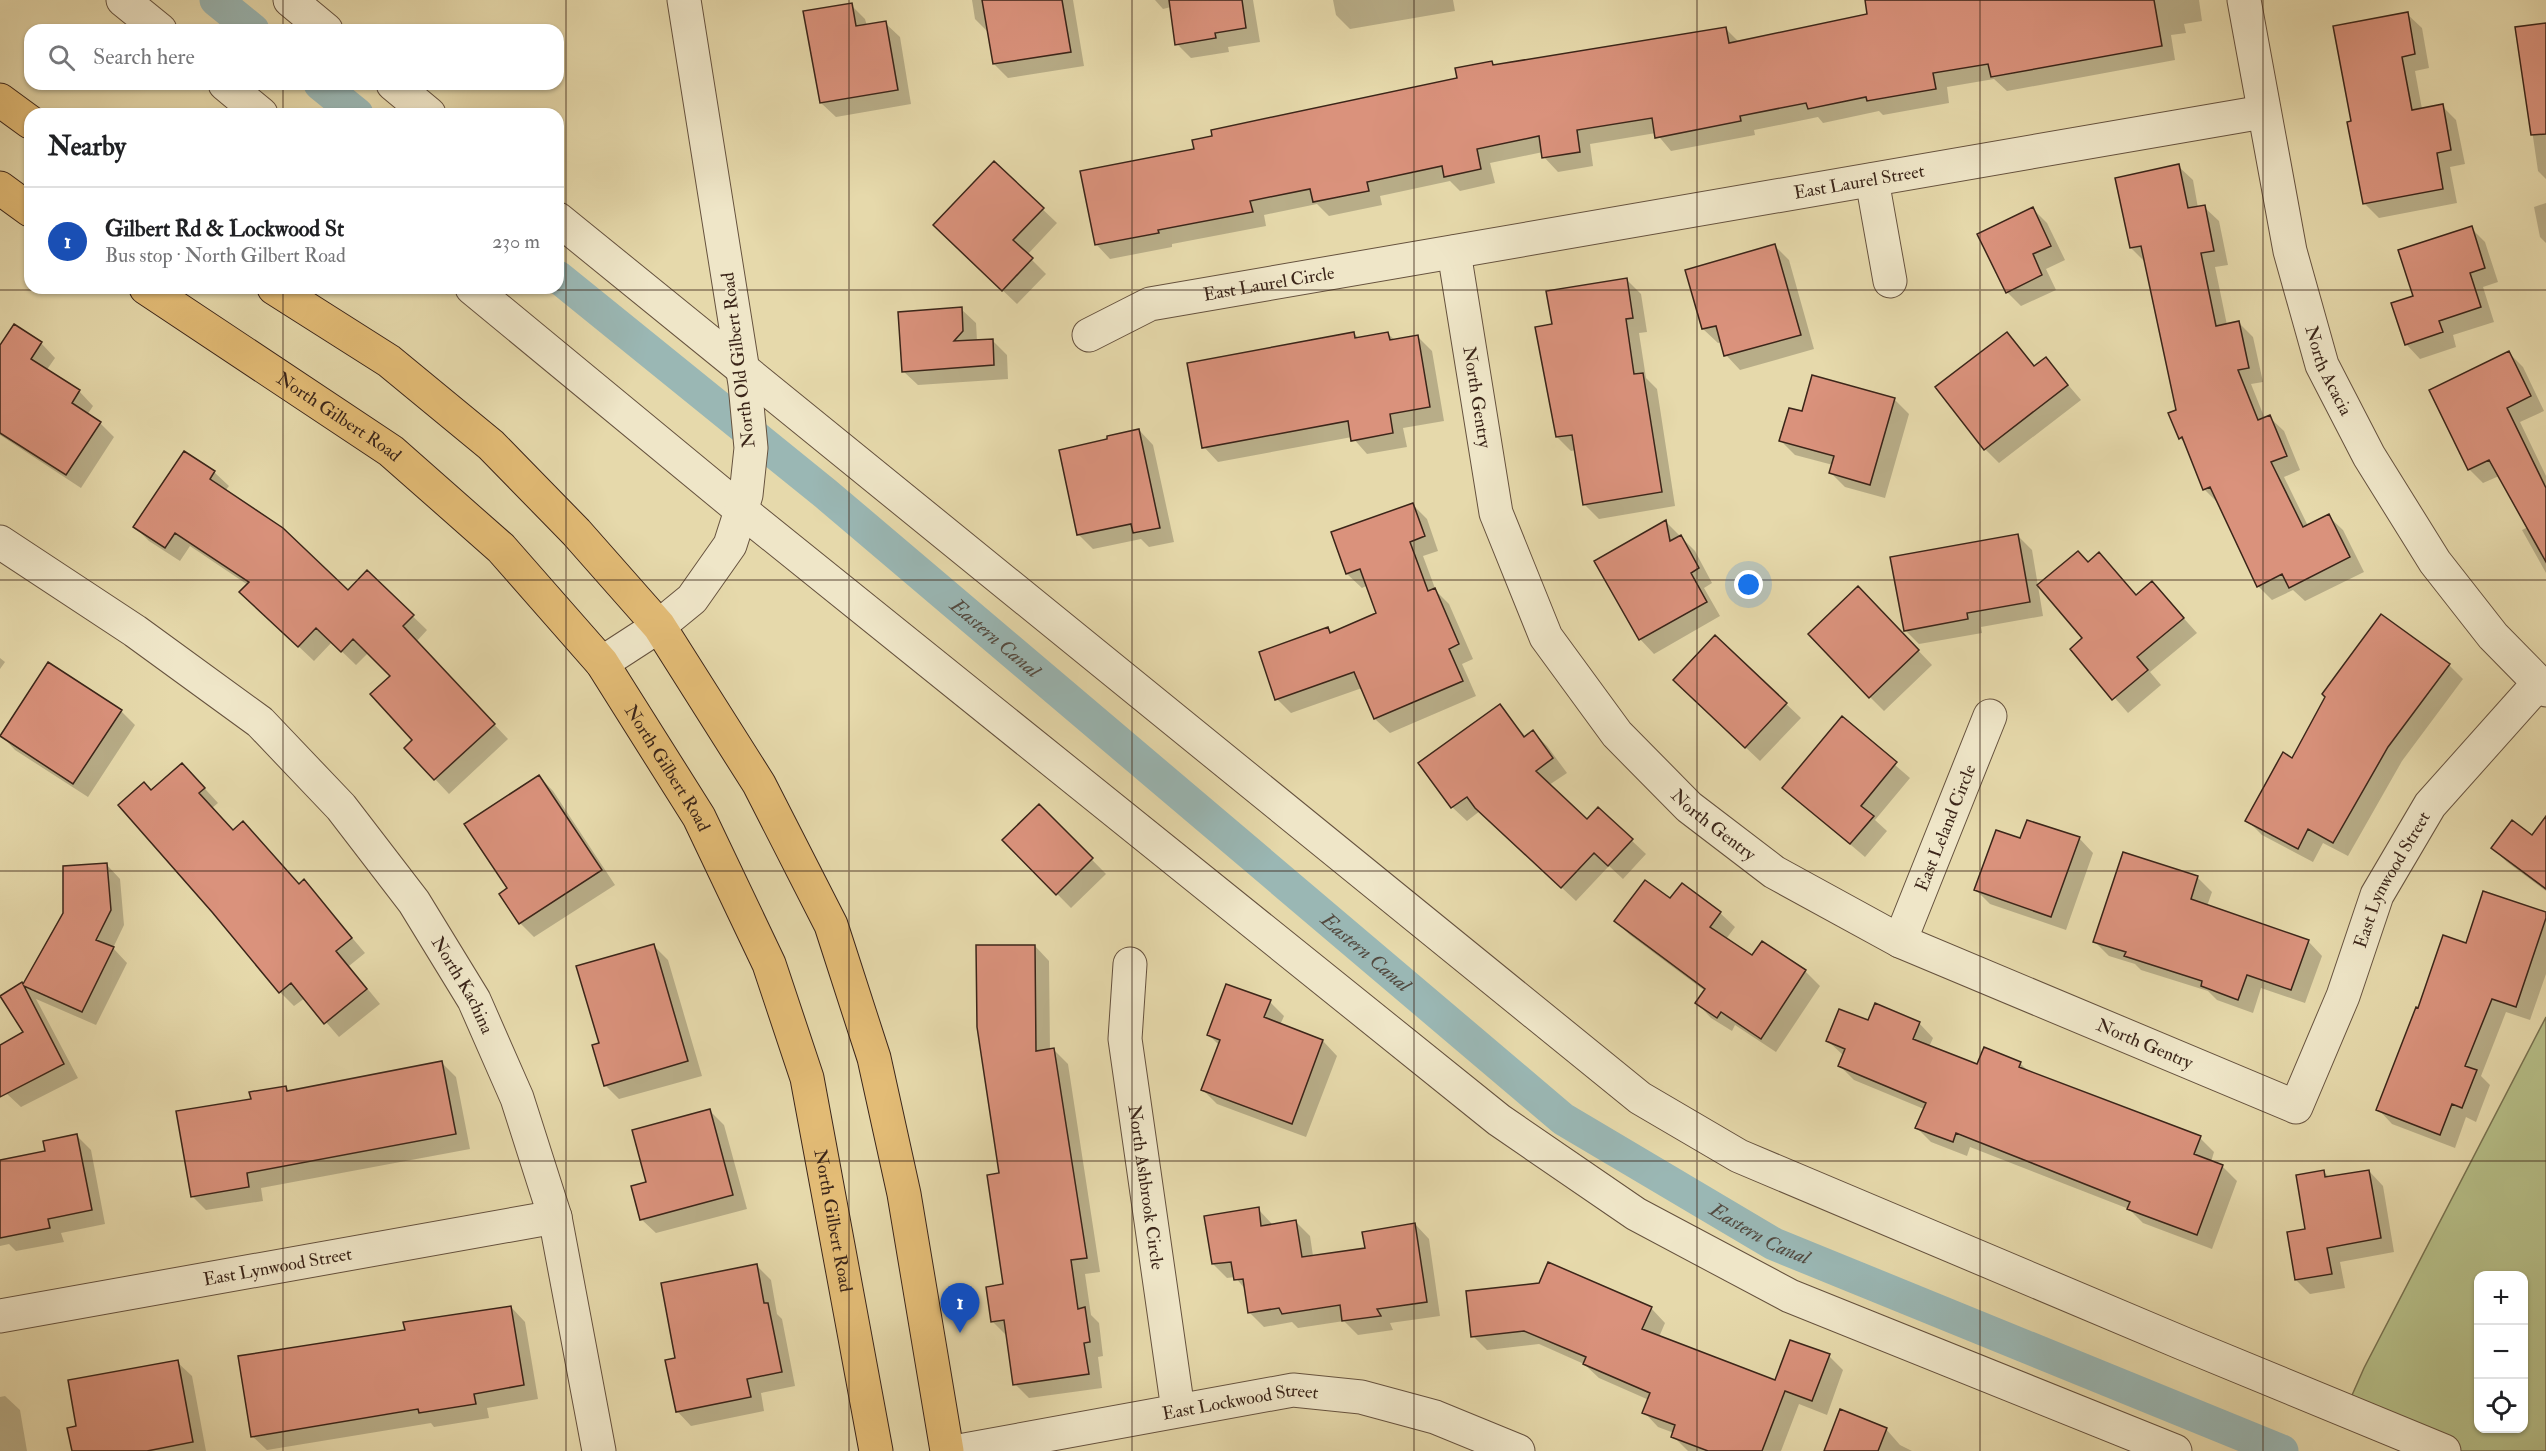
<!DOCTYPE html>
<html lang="en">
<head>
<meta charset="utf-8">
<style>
  :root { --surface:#fff; --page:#f2f2f2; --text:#202124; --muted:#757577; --line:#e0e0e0; --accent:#db2777 }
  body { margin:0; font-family:"IM FELL Double Pica",serif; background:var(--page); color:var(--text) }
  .controls { position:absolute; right:18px; bottom:18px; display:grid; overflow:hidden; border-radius:12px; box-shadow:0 2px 4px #0004 }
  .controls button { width:54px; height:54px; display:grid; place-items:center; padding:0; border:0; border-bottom:2px solid var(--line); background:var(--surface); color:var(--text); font:30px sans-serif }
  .you { position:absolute; left:1749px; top:585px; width:21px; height:21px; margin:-15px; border:4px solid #fff; border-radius:50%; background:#1a73e8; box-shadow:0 0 0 9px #1a73e833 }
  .badge { display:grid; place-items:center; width:39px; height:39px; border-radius:50%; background:var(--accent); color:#fff; font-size:20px; font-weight:700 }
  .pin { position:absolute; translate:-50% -50px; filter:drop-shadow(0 2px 3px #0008) }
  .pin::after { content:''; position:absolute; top:32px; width:21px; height:18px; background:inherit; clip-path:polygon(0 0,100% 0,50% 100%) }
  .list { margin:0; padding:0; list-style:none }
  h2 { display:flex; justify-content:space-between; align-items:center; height:78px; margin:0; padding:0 24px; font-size:26px }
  h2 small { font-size:20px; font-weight:400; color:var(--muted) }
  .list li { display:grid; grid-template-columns:39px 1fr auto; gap:18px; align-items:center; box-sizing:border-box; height:108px; padding:0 24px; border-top:2px solid var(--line) }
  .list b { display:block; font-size:22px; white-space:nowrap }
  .list p { margin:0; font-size:20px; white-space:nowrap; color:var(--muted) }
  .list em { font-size:20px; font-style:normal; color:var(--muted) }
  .icon { flex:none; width:33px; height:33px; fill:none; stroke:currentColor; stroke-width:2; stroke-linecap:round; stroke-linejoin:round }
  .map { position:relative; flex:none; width:2546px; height:1451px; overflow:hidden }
  .search { position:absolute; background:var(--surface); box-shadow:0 2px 4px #0004; left:24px; top:24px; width:540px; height:66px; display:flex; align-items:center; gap:15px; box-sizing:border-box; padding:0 21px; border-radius:18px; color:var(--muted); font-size:22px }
  .panel { position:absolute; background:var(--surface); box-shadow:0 2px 4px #0004; left:24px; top:108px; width:540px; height:186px; border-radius:18px }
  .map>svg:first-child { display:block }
</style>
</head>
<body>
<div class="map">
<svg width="2546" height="1451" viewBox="0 0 2546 1451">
  <rect width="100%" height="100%" fill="#e6d9ab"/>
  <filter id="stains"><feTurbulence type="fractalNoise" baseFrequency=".00333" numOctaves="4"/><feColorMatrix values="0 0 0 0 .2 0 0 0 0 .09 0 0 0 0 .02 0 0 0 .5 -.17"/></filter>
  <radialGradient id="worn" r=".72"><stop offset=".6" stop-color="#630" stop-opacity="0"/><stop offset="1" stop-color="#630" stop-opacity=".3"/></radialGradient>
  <path fill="#b6bf88" stroke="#787250" stroke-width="1.5" fill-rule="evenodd" d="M2546,1017V1451H2444L2345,1411L2364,1368ZM2478,1276H2524V1428H2478Z"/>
  <path fill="#0003" d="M972,0H1073L1084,66L1008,78L994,64L989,33L975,19Z
    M1155,0H1253L1260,42L1228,47L1229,52L1191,58L1177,44L1171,7L1163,9Z
    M1333,0H1453L1455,11L1350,29L1336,15Z
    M1866,0H2199L2202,21L2184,24L2186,33L2171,35L2175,60L2007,91L1994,79L1947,87L1949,103L1883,115L1879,111L1823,123L1818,117L1754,130L1755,135L1671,151L1656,133L1590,144L1593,166L1558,172L1544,157L1543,152L1490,163L1495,183L1460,191L1450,181L1380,196L1382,205L1329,216L1317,204L1264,215L1266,226L1172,244V247L1110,259L1096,244L1195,150L1459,80L1491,62L1496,66L1726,29L1739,42L1869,15Z
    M851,5L865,19L867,26L885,23L900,37L911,104L836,117L821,103Z
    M2407,14L2422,28L2429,68L2415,71L2422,109L2442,106L2456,120L2465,164L2450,167L2457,203L2379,218L2365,204L2353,122Z
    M2546,24V179L2538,171L2517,28Z
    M994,163L1057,223L1027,255L1046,274L1017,304L949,239Z
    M2178,166L2193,180L2198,208L2204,207L2219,221L2228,265L2215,267L2227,325L2239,323L2253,337L2263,382L2251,384L2265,419L2269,417L2284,431L2300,470L2284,477L2308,526L2328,516L2343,530L2364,572L2305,601L2293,590L2272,600L2258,586L2219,504L2204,489L2186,444L2180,438L2178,411L2145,262L2131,248Z
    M2546,203V243L2540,237L2534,207Z
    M2033,209L2047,223L2065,260L2046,269L2056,290L2021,306L2007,292Z
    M2471,228L2485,242L2498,282L2483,287L2494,322L2453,335L2456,347L2420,359L2406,344L2415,297Z
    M1775,246L1789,260L1814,349L1740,370L1726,355L1722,342L1718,343L1703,329Z
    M1627,280L1641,294L1647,332L1639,333L1646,378L1657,389L1675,506L1599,519L1584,504L1576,450L1571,451L1557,437L1553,326Z
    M961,309L976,323L977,341L992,340L1007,355L1008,379L918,385L903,371Z
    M1354,333L1359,339L1388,334L1395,340L1417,336L1432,351L1444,421L1403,428L1407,447L1367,454L1352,437L1218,462L1204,447Z
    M2007,334L2036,367L2046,359L2081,400L1999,463L1985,449Z
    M41,343L55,358L46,371L79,391L93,406L87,415L100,423L114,437L81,488L0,435V348Z
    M2509,353L2523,367L2544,411L2520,422L2546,476V573L2522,530L2528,527L2499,476L2483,483L2469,469Z
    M1894,399L1909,414L1885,498L1845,487L1831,473L1833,465L1795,455L1781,441L1803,413Z
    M1139,430L1153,445L1174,542L1149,547L1141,539L1093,549L1079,535L1109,440Z
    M185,453L214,472L229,486L225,491L348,592L367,572L427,630L416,642L508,739L449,794L406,748L414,740L392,676L368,653L356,665L332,642L314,661L256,606L248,585L190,546L180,561L149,541L135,527Z
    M1412,504L1427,519L1438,551L1423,556L1436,591L1449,604L1473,659L1462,664L1476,696L1390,733L1375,719L1362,688L1291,713L1277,699L1328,629L1333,633L1378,614L1368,585L1362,588L1347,574Z
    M1666,522L1695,551L1712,583L1704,588L1720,616L1654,654L1640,639Z
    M2017,535L2032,550L2043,616L1981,627L1982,633L1919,644L1905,630Z
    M2099,554L2137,596L2152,583L2197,633L2150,672L2161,685L2128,713L2072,649L2084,638L2088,563Z
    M1872,602L1932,665L1884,711L1870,697Z
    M1715,637L1801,718L1760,761L1689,694Z
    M0,658L5,662L0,669Z
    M2449,665L2463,679L2402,761L2348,856L2323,843L2313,862L2262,835L2247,820L2293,760Z
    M1500,706L1526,737L1533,732L1547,746L1567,773L1549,785L1587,821L1598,809L1646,854L1623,879L1609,866L1576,901L1480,811L1467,821L1452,807Z
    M121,711L135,725L88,797L15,750L1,735Z
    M1842,719L1910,778L1875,820L1887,831L1865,857L1784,788Z
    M539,776L553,791L615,885L534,937L520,923Z
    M196,779L218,803L212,808L233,831L299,885L304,881L365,953L349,966L380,1004L339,1037L305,998L294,1006L280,992L151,792Z
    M1039,806L1106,874L1071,908L1004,840Z
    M2546,819V891L2507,862L2493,848L2532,837Z
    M2079,838L2093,853L2066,930L1990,904L1976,890L2021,840Z
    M106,864L120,879L124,925L113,948L127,963L96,1025L36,999L78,1078L21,1107L6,1093L0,1081V1046L25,1033L24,986Z
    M2198,878L2212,892L2207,906L2308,941L2322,956L2305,1003L2261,988L2253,1013L2217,1000L2208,991L2141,970L2135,964L2109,956L2095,942Z
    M1682,885L1720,913L1735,927L1726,939L1753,957L1762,943L1805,971L1820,986L1776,1052L1735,1025L1732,1031L1711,1018L1697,1003L1705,991L1630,935L1616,921L1670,900Z
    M2546,913V974L2530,1020L2506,1012L2481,1076L2490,1085L2476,1122L2466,1117L2455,1148L2392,1124L2378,1109L2467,945Z
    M653,945L668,960L702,1076L619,1099L605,1085L600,1043Z
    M1035,946L1049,961L1050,1050H1054L1068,1064L1100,1272L1085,1274L1091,1315L1099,1323L1103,1356L1098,1357L1102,1388L1029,1398L1015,1384L1007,1336L993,1322L1005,1286L1001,1175Z
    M1270,1002L1284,1016L1280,1025L1323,1041L1337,1056L1306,1137L1217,1104L1203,1090L1219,1045L1209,1035Z
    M1868,1022L1919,1023L1933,1038L1929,1047L1978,1066L2020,1063L2029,1072L2200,1138L2214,1152L2211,1162L2222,1166L2237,1181L2212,1249L2143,1223L2129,1209L1970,1147L1967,1156L1931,1142L1917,1128L1924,1109L1854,1080L1840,1066L1844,1056L1828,1041Z
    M442,1063L456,1077L470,1149L261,1188L263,1201L206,1210L192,1196L252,1100L285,1088L290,1092Z
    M710,1111L724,1125L747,1209L656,1233L641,1219L648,1183Z
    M77,1136L91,1150L105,1224L61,1233L64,1242L16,1251L9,1244L0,1246V1161L47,1152Z
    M2369,1171L2383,1186L2394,1252L2340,1262L2345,1288L2310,1294L2296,1280L2306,1230L2324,1172L2330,1178Z
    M1258,1209L1273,1225L1296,1222L1310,1236L1313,1256L1366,1249L1415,1224L1429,1239L1440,1316L1390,1323L1393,1330L1358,1335L1344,1321L1298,1328L1292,1322L1264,1327L1250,1313L1246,1290L1235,1277L1227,1278L1213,1264Z
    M756,1265L771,1280L777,1314L782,1319L795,1386L761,1393L764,1411L691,1426L677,1411V1359Z
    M511,1307L525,1322L538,1399L487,1408L489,1418L434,1427L431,1423L267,1450L252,1436L406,1331Z
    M1651,1308L1665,1323L1659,1337L1776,1381L1829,1356L1843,1370L1827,1415L1799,1404L1781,1451H1688L1673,1436L1674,1433L1658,1427L1644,1412L1649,1400L1599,1378L1584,1364L1539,1344L1487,1350L1473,1336Z
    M177,1362L192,1376L206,1451H73L78,1427Z
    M5,1396L20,1410L27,1451H0V1397Z
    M1886,1429L1900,1445L1912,1451H1825Z"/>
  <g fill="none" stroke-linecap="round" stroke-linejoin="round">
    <g stroke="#9ab7b4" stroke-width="33">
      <path d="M216,0L253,30"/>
      <path d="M320,84L357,114"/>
      <path id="s1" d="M558,277L826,494L1563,1119L1774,1244L2282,1451"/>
    </g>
  </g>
  <path fill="#da927c" stroke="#3b2519" stroke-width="1.5" d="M982,0H1062L1071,52L993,64Z
    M1169,0H1242L1246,28L1215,33L1216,38L1175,45Z
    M1865,0H2154L2162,46L1991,77L1988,64L1933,73L1936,89L1867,101L1866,97L1808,109L1806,103L1740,116L1741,121L1655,138L1652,118L1577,130L1580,152L1542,158L1539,136L1477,149L1481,169L1444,177L1442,166L1367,182L1369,191L1313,202L1310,189L1250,201L1253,212L1158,230L1159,233L1095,245L1080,171L1194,149L1192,140L1212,136L1211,130L1457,78L1455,68L1492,61L1493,65L1726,27L1729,43L1867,14Z
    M852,3L856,26L886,21L898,90L820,103L803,11Z
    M2408,12L2415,54L2402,57L2412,110L2443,104L2451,150L2437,153L2443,189L2363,204L2347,122L2351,121L2333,26Z
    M2546,23V134L2531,135L2515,27Z
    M994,161L1044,208L1013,240L1033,258L1002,291L933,225Z
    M2179,164L2188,208L2205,205L2214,251L2201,253L2216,326L2239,321L2249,368L2238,370L2258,420L2270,415L2287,456L2271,462L2303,527L2329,514L2350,557L2289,588L2282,574L2257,587L2210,487L2203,490L2182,437L2179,439L2168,413L2176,410L2141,246L2130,248L2115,178Z
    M2033,207L2051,246L2033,254L2042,275L2006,293L1977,234Z
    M2472,226L2485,268L2470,273L2481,307L2439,321L2443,332L2405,345L2391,303L2413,296L2398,250Z
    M1775,244L1801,335L1724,356L1716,326L1702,329L1685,270Z
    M1627,278L1633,318L1626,319L1634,374L1643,373L1662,492L1583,505L1572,435L1556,437L1535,327L1552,324L1546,291Z
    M962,307L963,331L954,341L993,339L994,365L902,372L898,312Z
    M14,324L42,342L31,359L80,390L72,403L101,422L66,475L0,433V345Z
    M1354,332L1355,338L1388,332L1390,340L1418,335L1430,407L1390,414L1393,433L1351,441L1348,421L1202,448L1187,363Z
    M2007,332L2034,366L2046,357L2068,385L1984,450L1935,387Z
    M2509,351L2531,396L2507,408L2546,488V562L2489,460L2468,470L2429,390Z
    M1812,375L1895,398L1870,485L1829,473L1834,456L1779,441L1789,408L1802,411Z
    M1139,429L1160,528L1133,533L1131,524L1077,535L1059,450L1107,439V436Z
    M184,451L215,471L210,479L283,528L348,590L367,570L414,615L403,626L495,724L434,780L404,748L412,740L370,694L390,676L353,639L341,652L316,628L298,647L239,592L249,582L175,533L165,548L133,527Z
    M1413,503L1425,536L1410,542L1428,591L1435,588L1459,644L1449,649L1463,681L1374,719L1354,672L1275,700L1259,652L1328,627L1330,633L1376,613L1360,569L1346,574L1331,532Z
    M1666,520L1670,541L1681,535L1699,568L1691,573L1707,602L1639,640L1594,561Z
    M2018,534L2030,602L1967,613L1968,619L1904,631L1890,557Z
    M2078,551L2088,562L2099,552L2136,595L2152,581L2184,618L2137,657L2148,670L2112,700L2070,649L2082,638L2037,585Z
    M1858,586L1919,650L1869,698L1808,634Z
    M2381,614L2450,664L2388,747L2333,843L2308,829L2298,849L2245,821L2283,752L2292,758L2325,697L2322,694Z
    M1715,635L1787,703L1745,748L1673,680Z
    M48,662L122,710L73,784L0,736Z
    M1500,704L1524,737L1533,730L1553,758L1536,771L1587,819L1598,807L1633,839L1608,866L1594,853L1561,888L1475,808L1467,797L1451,808L1418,763Z
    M1842,716L1897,762L1861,806L1874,816L1850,844L1782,788Z
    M182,763L205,788L199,793L233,830L243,821L299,884L304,879L352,938L336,951L367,989L324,1024L291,983L279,993L212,912L118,805L144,782L151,790Z
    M539,775L602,870L519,924L499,894L507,888L464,824Z
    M1039,804L1093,858L1056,895L1002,840Z
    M2546,816V889L2491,848L2512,820L2532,835Z
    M2027,820L2080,837L2051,917L1974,890L1996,830L2020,838Z
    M2123,852L2198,876L2191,899L2309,940L2291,990L2247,975L2238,1000L2201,986L2202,981L2124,956L2126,952L2093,942Z
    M107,863L111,910L96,940L114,947L82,1012L24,986L64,1064L0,1097V1045L23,1032L0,996L22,982L23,984L63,913V866Z
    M1645,880L1670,898L1682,883L1721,912L1710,927L1752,955L1762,941L1806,970L1761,1039L1721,1012L1717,1018L1695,1003L1705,989L1614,921Z
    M2483,891L2546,912V918L2516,1007L2492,999L2465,1066L2477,1070L2462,1108L2452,1104L2440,1135L2376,1110L2416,1007L2418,1008L2443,935L2466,943Z
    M654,944L688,1061L604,1086L592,1045L599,1043L576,966Z
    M976,945H1035L1036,1051L1054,1048L1087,1258L1071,1260L1078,1309L1085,1307L1090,1342L1084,1343L1089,1374L1013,1385L1004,1320L991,1322L986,1287L1003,1284L987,1175L999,1173L977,1027Z
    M1226,984L1271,1000L1264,1017L1323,1040L1292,1124L1201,1090L1220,1040L1207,1035Z
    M1875,1003L1920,1022L1913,1039L1977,1064L1984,1047L2021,1062L2019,1067L2201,1136L2194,1154L2223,1165L2197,1235L2127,1209L2130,1202L1956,1133L1953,1142L1915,1128L1926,1103L1838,1066L1845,1049L1826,1041L1839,1009L1868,1020Z
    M442,1061L456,1134L247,1173L249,1187L191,1197L176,1111L251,1099L249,1092L286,1086L287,1091Z
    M710,1109L733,1195L640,1220L631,1186L646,1182L632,1130Z
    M77,1134L92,1210L48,1219L50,1228L0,1238V1160L45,1151L43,1141Z
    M2324,1170L2325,1177L2369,1170L2381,1238L2327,1248L2332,1274L2295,1280L2287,1232L2305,1229L2296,1175Z
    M1259,1207L1261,1226L1296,1220L1302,1257L1365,1248L1362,1232L1415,1223L1427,1302L1377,1309L1381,1316L1342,1321L1340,1305L1282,1314L1279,1308L1248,1313L1243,1279L1234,1280L1231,1262L1212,1264L1204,1216Z
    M1548,1262L1652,1307L1642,1329L1775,1380L1790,1340L1830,1354L1812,1401L1785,1391L1762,1451H1708L1671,1437L1675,1425L1642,1413L1650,1393L1583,1364L1586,1357L1524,1331L1471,1337L1466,1291L1539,1283Z
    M757,1264L764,1303H768L782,1372L747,1379L751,1397L676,1412L665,1360L675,1358L661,1283Z
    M511,1306L524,1385L474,1394L476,1404L419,1413L418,1409L251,1437L238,1356L405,1330L403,1322Z
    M178,1360L193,1442L147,1451H72L67,1428L76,1426L68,1380Z
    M1840,1409L1887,1428L1878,1451H1824Z"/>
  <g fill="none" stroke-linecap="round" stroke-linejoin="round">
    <g stroke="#66523e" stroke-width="35">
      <g id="minor">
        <path d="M123,0L160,30"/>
        <path d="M290,0L326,30"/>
        <path id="s2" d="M2244,0L2290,251L2322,365L2369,456L2435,562L2493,636L2546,690"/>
        <path d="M225,84L261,114"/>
        <path d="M393,84L429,114"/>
        <path d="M1872,180L1890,281"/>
        <path d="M558,219L1640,1098L1739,1156L2182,1343L2444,1451"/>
        <path id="s3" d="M1454,252L1496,513L1546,637L1617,734L1689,807L1774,872L1900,941L2296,1107L2343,996L2377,895L2430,805L2538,684"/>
        <path d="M472,288L741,510L1499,1120L1636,1214L1790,1296L2175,1451"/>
        <path id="s4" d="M1089,335L1150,304L2263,112"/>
        <path id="s5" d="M0,542L135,631L260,722L341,807L414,902L474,1000L517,1098L555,1217L599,1451"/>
        <path d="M602,663L659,626L692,599L730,545L746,495L751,448L745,384L684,0"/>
        <path id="s6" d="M1900,941L1990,716"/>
        <path id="s7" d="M1130,964L1125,1039L1178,1410"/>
        <path id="s8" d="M0,1316L555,1217"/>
        <path id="s9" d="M959,1451L1293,1390L1361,1397L1435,1417L1518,1451"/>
      </g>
    </g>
    <g stroke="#3b2519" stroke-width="35">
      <g id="major">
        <path d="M0,100L30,122"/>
        <path d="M0,188L30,210"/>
        <path id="s10" d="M146,288L391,451L501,548L602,663L699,817L769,964L807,1078L876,1451"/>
        <path d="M274,288L389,361L491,445L576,532L659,626L759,784L831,925L874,1058L904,1194L947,1451"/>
      </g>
    </g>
    <use href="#minor" stroke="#efe6c8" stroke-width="33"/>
    <use href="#major" stroke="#e3bc76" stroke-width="33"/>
  </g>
  <path fill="none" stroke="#3b2519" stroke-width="1.5" stroke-opacity="0.55" d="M283,0V30M566,0V1451M849,0V1451M1132,0V1451M1414,0V1451M1697,0V1451M1980,0V1451M2263,0V1451M283,84V114M283,288V1451M0,290H2546M0,580H2546M0,871H2546M0,1161H2546"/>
  <g text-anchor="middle" stroke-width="6" stroke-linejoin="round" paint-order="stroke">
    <g font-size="18" fill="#3b2519" stroke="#efe6c8">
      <text dy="6" stroke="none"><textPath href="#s4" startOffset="788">East Laurel Street</textPath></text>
      <text dy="6" stroke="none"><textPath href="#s4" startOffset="189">East Laurel Circle</textPath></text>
      <text transform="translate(738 360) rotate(-97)" y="6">North Old Gilbert Road</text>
      <text dy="6" stroke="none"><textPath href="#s2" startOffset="381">North Acacia</textPath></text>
      <text dy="6" stroke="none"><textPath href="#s3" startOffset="147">North Gentry</textPath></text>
      <text dy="6" stroke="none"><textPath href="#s10" startOffset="232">North Gilbert Road</textPath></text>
      <text dy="6" stroke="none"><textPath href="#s10" startOffset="718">North Gilbert Road</textPath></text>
      <text dy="6" stroke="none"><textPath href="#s3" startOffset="651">North Gentry</textPath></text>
      <text dy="6" stroke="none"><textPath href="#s6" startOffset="122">East Leland Circle</textPath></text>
      <text dy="6" stroke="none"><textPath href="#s3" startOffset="1548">East Lynwood Street</textPath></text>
      <text dy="6" stroke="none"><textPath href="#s5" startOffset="650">North Kachina</textPath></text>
      <text dy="6" stroke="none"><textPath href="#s3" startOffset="1137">North Gentry</textPath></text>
      <text dy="6" stroke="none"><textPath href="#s7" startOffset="225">North Ashbrook Circle</textPath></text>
      <text dy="6" stroke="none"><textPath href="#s10" startOffset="1204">North Gilbert Road</textPath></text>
      <text dy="6" stroke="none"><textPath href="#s8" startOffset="282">East Lynwood Street</textPath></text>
      <text dy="6" stroke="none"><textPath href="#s9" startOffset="286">East Lockwood Street</textPath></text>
    </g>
    <g font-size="20" font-style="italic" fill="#534a40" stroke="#efe6c8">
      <text dy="7" stroke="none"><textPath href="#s1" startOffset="567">Eastern Canal</textPath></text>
      <text dy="7" stroke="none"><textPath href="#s1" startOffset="1053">Eastern Canal</textPath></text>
      <text dy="7" stroke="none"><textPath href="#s1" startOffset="1539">Eastern Canal</textPath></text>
    </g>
  </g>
  <rect width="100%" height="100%" filter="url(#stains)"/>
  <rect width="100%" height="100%" fill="url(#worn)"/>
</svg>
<div class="controls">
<button>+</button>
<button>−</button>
<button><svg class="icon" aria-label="locate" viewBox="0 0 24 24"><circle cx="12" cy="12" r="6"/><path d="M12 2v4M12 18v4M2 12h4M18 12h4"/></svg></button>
</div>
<div class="you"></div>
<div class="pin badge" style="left:960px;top:1333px;background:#1a4fb4">1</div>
<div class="search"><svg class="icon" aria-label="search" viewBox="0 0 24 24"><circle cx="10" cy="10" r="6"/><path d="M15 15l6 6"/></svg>Search here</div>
<section class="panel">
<h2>Nearby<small></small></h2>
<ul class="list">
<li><span class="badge" style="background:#1a4fb4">1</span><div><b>Gilbert Rd &amp; Lockwood St</b><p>Bus stop · North Gilbert Road</p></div><em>230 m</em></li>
</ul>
</section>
</div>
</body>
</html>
